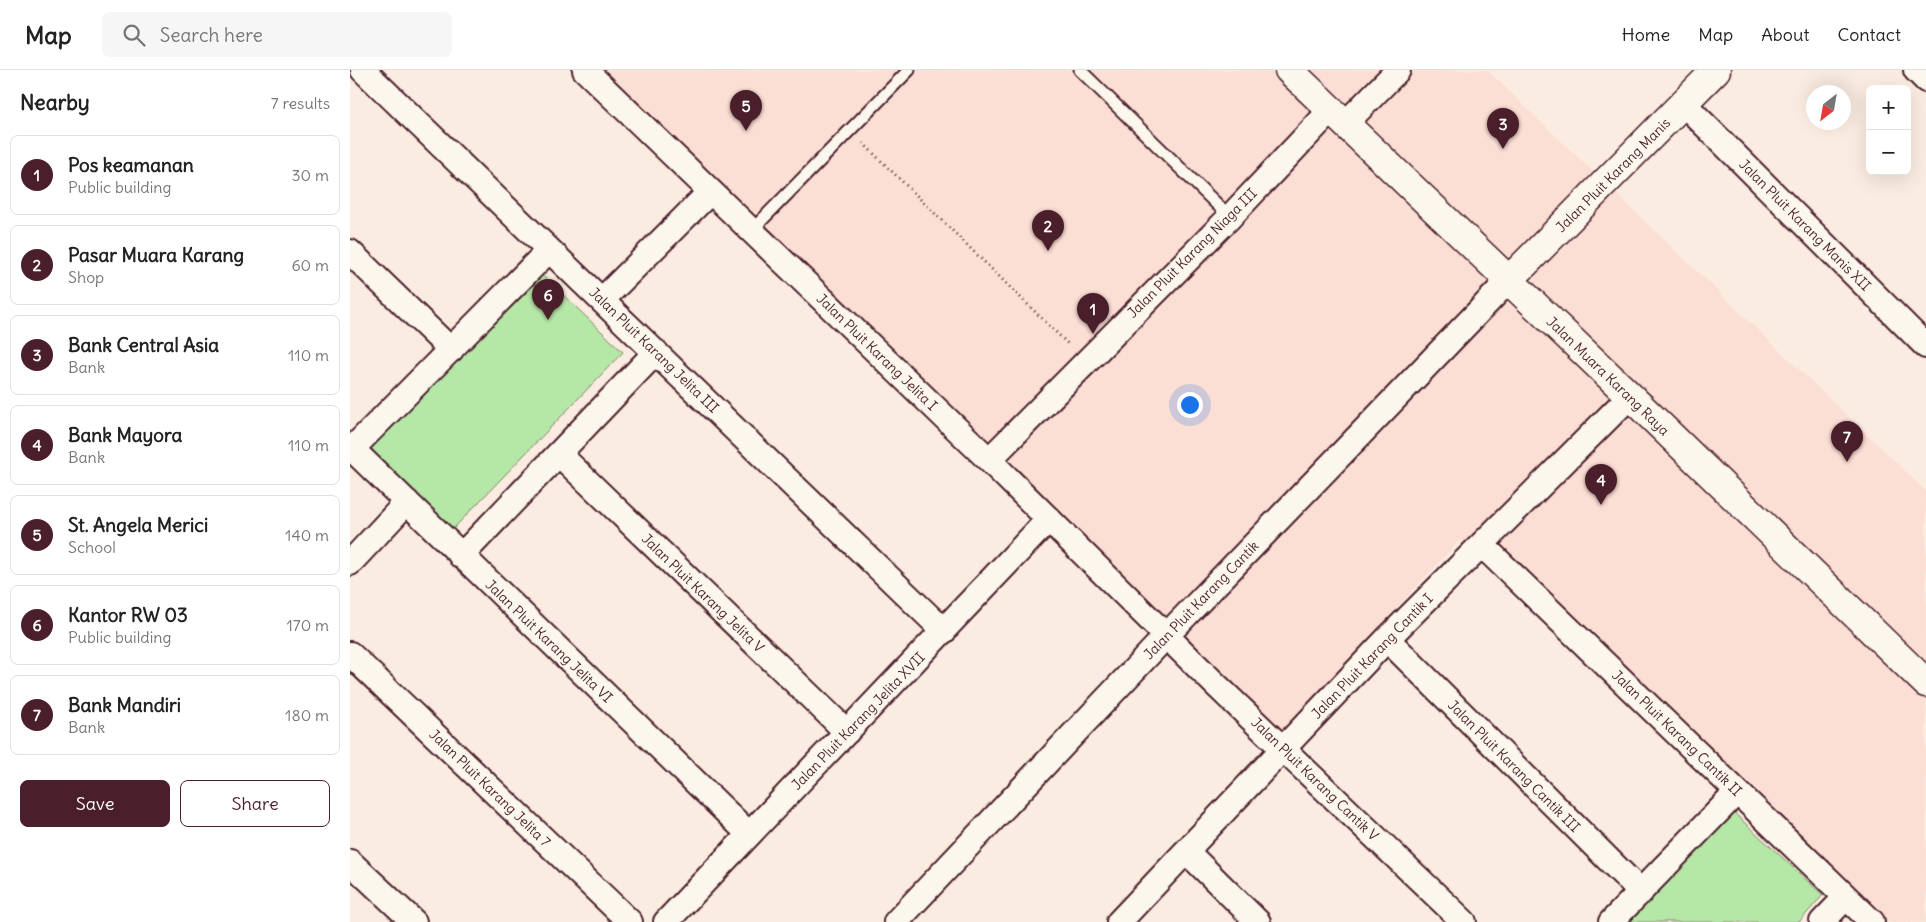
<!DOCTYPE html>
<html lang="en">
<head>
<meta charset="utf-8">
<style>
  :root { --surface:#fff; --page:#f6f6f6; --text:#222; --muted:#767676; --line:#e0e0e0; --accent:#4a1f2b }
  body { margin:0; font-family:Delius,sans-serif; background:var(--page); color:var(--text) }
  .controls { position:absolute; right:15px; top:15px; display:grid; overflow:hidden; border-radius:8px; box-shadow:0 5px 20px #0002 }
  .controls button { width:45px; height:45px; display:grid; place-items:center; padding:0; border:0; border-bottom:1px solid var(--line); background:var(--surface); color:var(--text); font:25px sans-serif }
  .compass { position:absolute; left:1456px; top:15px; width:45px; height:45px; border-radius:50%; background:var(--surface); box-shadow:0 5px 20px #0002; rotate:211deg }
  .you { position:absolute; left:839px; top:334px; width:18px; height:18px; margin:-12px; border:4px solid #fff; border-radius:50%; background:#1a73e8; box-shadow:0 0 0 8px #1a73e833 }
  .badge { display:grid; place-items:center; width:32px; height:32px; border-radius:50%; background:var(--accent); color:#fff; font-size:16px; font-weight:700 }
  .pin { position:absolute; translate:-50% -41px; filter:drop-shadow(0 1px 2px #0008) }
  .pin::after { content:''; position:absolute; top:26px; width:18px; height:15px; background:inherit; clip-path:polygon(0 0,100% 0,50% 100%) }
  .list { margin:0; padding:0; list-style:none }
  h2 { display:flex; justify-content:space-between; align-items:center; height:65px; margin:0; padding:0 20px; font-size:21px }
  h2 small { font-size:16px; font-weight:400; color:var(--muted) }
  .list li { display:grid; grid-template-columns:32px 1fr auto; gap:15px; align-items:center; box-sizing:border-box; height:80px; margin:0 10px 10px; padding:0 10px; border:1px solid var(--line); border-radius:8px }
  .list b { display:block; font-size:19px; white-space:nowrap }
  .list p { margin:0; font-size:16px; white-space:nowrap; color:var(--muted) }
  .list em { font-size:16px; font-style:normal; color:var(--muted) }
  .actions { display:flex; gap:10px; padding:15px 20px }
  .actions a { flex:1; padding:11px 0; border:1px solid var(--accent); border-radius:8px; text-align:center; font-size:18px; color:var(--accent) }
  .actions .main { background:var(--accent); color:#fff }
  .icon { flex:none; width:28px; height:28px; fill:none; stroke:currentColor; stroke-width:2; stroke-linecap:round; stroke-linejoin:round }
  .map { position:relative; flex:none; width:1576px; height:852px; overflow:hidden }
  header { display:flex; align-items:center; gap:30px; box-sizing:border-box; height:70px; padding:0 25px; background:var(--surface); border-bottom:1px solid var(--line) }
  header strong { font-size:24px }
  nav { display:flex; gap:28px; margin-inline-start:auto; font-size:18px }
  .search { width:350px; height:45px; background:var(--page); display:flex; align-items:center; gap:12px; box-sizing:border-box; padding:0 18px; border-radius:8px; color:var(--muted); font-size:19px }
  main { display:flex }
  aside { flex:1; background:var(--surface) }
  .map>svg:first-child { display:block }
</style>
</head>
<body>
<header>
<strong>Map</strong>
<div class="search"><svg class="icon" aria-label="search" viewBox="0 0 24 24"><circle cx="10" cy="10" r="6"/><path d="M15 15l6 6"/></svg>Search here</div>
<nav><a>Home</a><a>Map</a><a>About</a><a>Contact</a></nav>
</header>
<main>
<aside>
<h2>Nearby<small>7 results</small></h2>
<ul class="list">
<li><span class="badge">1</span><div><b>Pos keamanan</b><p>Public building</p></div><em>30 m</em></li>
<li><span class="badge">2</span><div><b>Pasar Muara Karang</b><p>Shop</p></div><em>60 m</em></li>
<li><span class="badge">3</span><div><b>Bank Central Asia</b><p>Bank</p></div><em>110 m</em></li>
<li><span class="badge">4</span><div><b>Bank Mayora</b><p>Bank</p></div><em>110 m</em></li>
<li><span class="badge">5</span><div><b>St. Angela Merici</b><p>School</p></div><em>140 m</em></li>
<li><span class="badge">6</span><div><b>Kantor RW 03</b><p>Public building</p></div><em>170 m</em></li>
<li><span class="badge">7</span><div><b>Bank Mandiri</b><p>Bank</p></div><em>180 m</em></li>
</ul>
<div class="actions"><a class="main">Save</a><a>Share</a></div>
</aside>
<div class="map">
<svg width="1576" height="852" viewBox="0 0 1576 852">
  <rect width="100%" height="100%" fill="#fbece1"/>
  <filter id="ink" filterUnits="userSpaceOnUse"><feTurbulence type="fractalNoise" baseFrequency=".02" numOctaves="2"/><feDisplacementMap in="SourceGraphic" scale="10" xChannelSelector="R" yChannelSelector="G"/><feConvolveMatrix kernelMatrix="1 2 1 2 8 2 1 2 1" color-interpolation-filters="sRGB"/></filter>
  <g filter="url(#ink)">
    <path fill="#fbded4" d="M255,0H1137L1576,421V852H1502L1110,470L931,661L245,9Z"/>
    <path fill="#b5e7a7" stroke="#808369" d="M187,200L273,282L102,460L16,378Z
      M1383,742L1473,825L1449,852H1280Z"/>
    <g fill="none" stroke-linecap="round" stroke-linejoin="round">
      <g stroke="#4a1f2b" stroke-width="15">
        <path id="service" d="M730,0L880,147
          M402,160L559,0"/>
      </g>
      <g stroke="#4a1f2b" stroke-width="28">
        <path id="minor" d="M13,0L594,561
          M235,0L639,390L865,614L1114,852
          M1566,0L1576,10
          M1334,34L1576,276
          M995,54L1048,0
          M0,182L101,280
          M252,230L360,122
          M0,377L399,764
          M2,379L199,180
          M209,384L497,662
          M639,390L880,147L981,40
          M1132,475L1522,852
          M111,486L306,282
          M0,493L57,432
          M1037,569L1291,822
          M0,584L280,852
          M837,782L908,852
          M0,792L64,852
          M316,852L699,449
          M546,852L816,566L1159,210
          M769,852L1037,569L1280,326
          M1261,852L1387,722
          M1472,852L1496,827"/>
      </g>
      <g stroke="#4a1f2b" stroke-width="31">
        <path id="tertiary" d="M939,0L1280,326L1576,613
          M1159,210L1366,0"/>
      </g>
      <path stroke="#4a1f2b" stroke-width="3" stroke-dasharray="1 4" stroke-linecap="butt" d="M513,73L719,275"/>
      <use href="#service" stroke="#fbf7ec" stroke-width="11"/>
      <use href="#minor" stroke="#fbf7ec" stroke-width="24"/>
      <use href="#tertiary" stroke="#fbf7ec" stroke-width="28"/>
    </g>
  </g>
  <g text-anchor="middle" stroke-width="4" stroke-linejoin="round" paint-order="stroke">
    <g font-size="14" fill="#4a1f2b" stroke="#fbf7ec">
      <text transform="translate(1263 105) rotate(-45)" y="5">Jalan Pluit Karang Manis</text>
      <text transform="translate(1455 155) rotate(45)" y="5">Jalan Pluit Karang Manis XII</text>
      <text transform="translate(842 183) rotate(-45)" y="5">Jalan Pluit Karang Niaga III</text>
      <text transform="translate(304 280) rotate(44)" y="5">Jalan Pluit Karang Jelita III</text>
      <text transform="translate(527 282) rotate(44)" y="5">Jalan Pluit Karang Jelita I</text>
      <text transform="translate(1258 306) rotate(44)" y="5">Jalan Muara Karang Raya</text>
      <text transform="translate(353 523) rotate(44)" y="5">Jalan Pluit Karang Jelita V</text>
      <text transform="translate(851 530) rotate(-46)" y="5">Jalan Pluit Karang Cantik</text>
      <text transform="translate(199 571) rotate(44)" y="5">Jalan Pluit Karang Jelita VI</text>
      <text transform="translate(1022 586) rotate(-46)" y="5">Jalan Pluit Karang Cantik I</text>
      <text transform="translate(508 651) rotate(-46)" y="5">Jalan Pluit Karang Jelita XVII</text>
      <text transform="translate(1327 663) rotate(44)" y="5">Jalan Pluit Karang Cantik II</text>
      <text transform="translate(1164 696) rotate(45)" y="5">Jalan Pluit Karang Cantik III</text>
      <text transform="translate(965 709) rotate(44)" y="5">Jalan Pluit Karang Cantik V</text>
      <text transform="translate(140 718) rotate(44)" y="5">Jalan Pluit Karang Jelita 7</text>
    </g>
  </g>
</svg>
<div class="controls">
<button>+</button>
<button>−</button>
</div>
<svg class="compass" viewBox="-18 -18 36 36"><path d="M0-13l5 13h-10z" fill="#e53935"/><path d="M0 13l5-13h-10z" fill="#767676"/></svg>
<div class="you"></div>
<div class="pin badge" style="left:743px;top:264px">1</div>
<div class="pin badge" style="left:698px;top:181px">2</div>
<div class="pin badge" style="left:1153px;top:79px">3</div>
<div class="pin badge" style="left:1251px;top:435px">4</div>
<div class="pin badge" style="left:396px;top:61px">5</div>
<div class="pin badge" style="left:198px;top:250px">6</div>
<div class="pin badge" style="left:1497px;top:392px">7</div>
</div>
</main>
</body>
</html>
